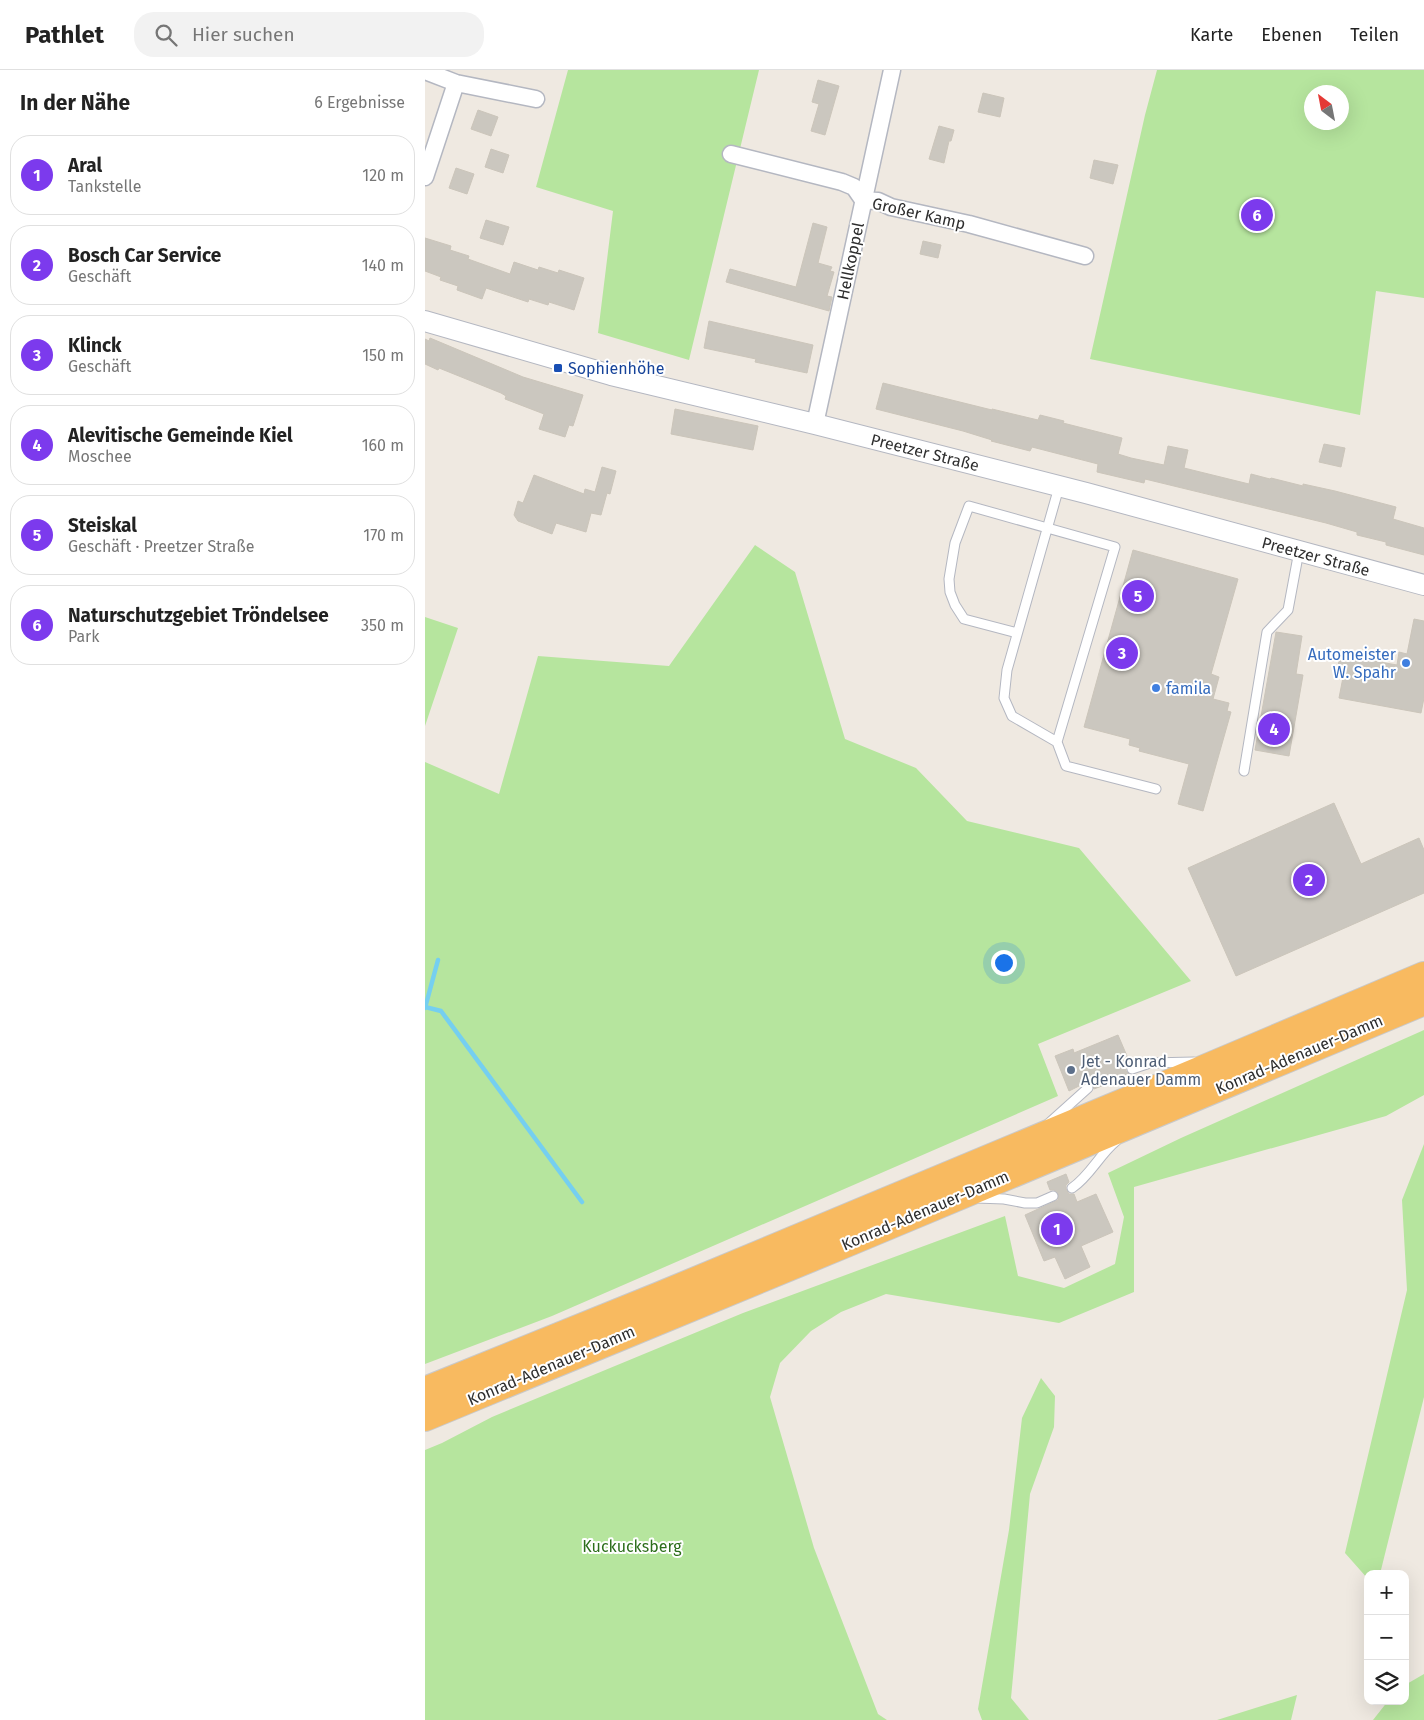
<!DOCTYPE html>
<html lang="de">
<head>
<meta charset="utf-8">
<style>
  :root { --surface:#fff; --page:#f2f2f2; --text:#222; --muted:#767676; --line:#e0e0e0; --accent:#7c3aed }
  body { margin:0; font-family:"Fira Sans",sans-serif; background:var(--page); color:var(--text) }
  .controls { position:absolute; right:15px; bottom:15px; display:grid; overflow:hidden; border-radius:10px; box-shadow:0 5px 20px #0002 }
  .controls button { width:45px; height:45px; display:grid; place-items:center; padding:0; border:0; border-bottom:1px solid var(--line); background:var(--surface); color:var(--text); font:25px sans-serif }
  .compass { position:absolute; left:879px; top:15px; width:45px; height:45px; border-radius:50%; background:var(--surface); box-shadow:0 5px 20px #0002; rotate:328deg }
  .you { position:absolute; left:578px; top:892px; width:18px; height:18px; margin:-12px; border:4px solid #fff; border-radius:50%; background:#1a73e8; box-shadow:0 0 0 8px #1a73e833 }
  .badge { display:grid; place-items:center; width:32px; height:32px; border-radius:50%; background:var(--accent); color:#fff; font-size:16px; font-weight:700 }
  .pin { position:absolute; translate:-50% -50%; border:2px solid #fff; box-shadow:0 1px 5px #0006 }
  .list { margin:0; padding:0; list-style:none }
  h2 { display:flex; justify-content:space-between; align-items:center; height:65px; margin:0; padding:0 20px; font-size:21px }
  h2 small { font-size:16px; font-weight:400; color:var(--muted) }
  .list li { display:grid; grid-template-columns:32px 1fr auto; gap:15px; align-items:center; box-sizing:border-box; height:80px; margin:0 10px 10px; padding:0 10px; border:1px solid var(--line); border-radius:20px }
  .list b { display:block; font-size:19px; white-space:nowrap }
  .list p { margin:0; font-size:16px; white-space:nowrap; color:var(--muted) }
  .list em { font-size:16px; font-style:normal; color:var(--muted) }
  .icon { flex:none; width:28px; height:28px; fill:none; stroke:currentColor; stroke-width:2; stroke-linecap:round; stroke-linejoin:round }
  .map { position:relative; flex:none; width:999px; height:1650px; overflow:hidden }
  header { display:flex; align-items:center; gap:30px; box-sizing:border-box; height:70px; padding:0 25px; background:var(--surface); border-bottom:1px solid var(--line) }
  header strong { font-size:24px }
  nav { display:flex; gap:28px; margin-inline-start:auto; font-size:18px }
  .search { width:350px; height:45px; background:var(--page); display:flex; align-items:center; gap:12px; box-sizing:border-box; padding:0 18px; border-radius:20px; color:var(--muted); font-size:19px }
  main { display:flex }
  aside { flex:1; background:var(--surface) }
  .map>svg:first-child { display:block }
</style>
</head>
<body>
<header>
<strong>Pathlet</strong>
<div class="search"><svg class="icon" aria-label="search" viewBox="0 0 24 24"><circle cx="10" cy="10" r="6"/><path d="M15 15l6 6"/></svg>Hier suchen</div>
<nav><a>Karte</a><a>Ebenen</a><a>Teilen</a></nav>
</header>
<main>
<aside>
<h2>In der Nähe<small>6 Ergebnisse</small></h2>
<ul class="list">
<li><span class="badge">1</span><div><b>Aral</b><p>Tankstelle</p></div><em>120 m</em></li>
<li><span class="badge">2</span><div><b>Bosch Car Service</b><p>Geschäft</p></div><em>140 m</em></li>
<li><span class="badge">3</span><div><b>Klinck</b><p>Geschäft</p></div><em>150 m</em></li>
<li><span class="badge">4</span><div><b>Alevitische Gemeinde Kiel</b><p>Moschee</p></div><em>160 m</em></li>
<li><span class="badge">5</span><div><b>Steiskal</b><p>Geschäft · Preetzer Straße</p></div><em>170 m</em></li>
<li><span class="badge">6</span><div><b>Naturschutzgebiet Tröndelsee</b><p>Park</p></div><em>350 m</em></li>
</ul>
</aside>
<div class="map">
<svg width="999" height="1650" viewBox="0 0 999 1650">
  <rect width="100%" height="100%" fill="#efe9e1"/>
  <path fill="#b6e59e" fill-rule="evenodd" d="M143,0H334L264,290L173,263L188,141L111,117Z
    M732,0H999V228L951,221L935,345L665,289L720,45ZM886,22H916V52H886Z
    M330,475L370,502L420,669L491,698L542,751L654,778L766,911L613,974L633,1026L127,1246L0,1294V692L74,724L113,586L244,596Z
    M0,547L33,558L0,656Z
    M999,960V1025L961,1046L709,1117V1222L634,1253L461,1224L416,1242L386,1261L355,1293L345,1327L389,1478L453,1644L462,1650H0V1380L17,1373L67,1347L318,1243L580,1146L593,1206L639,1218L690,1194L699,1147L683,1103L756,1068Z
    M999,1074V1327L955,1504H943V1509L920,1483L982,1220L977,1130Z
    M616,1308L630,1326L629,1357L605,1424L586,1628L604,1650H557L553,1639L584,1460L597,1348Z
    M999,1604V1650H948L963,1631H980V1615Z
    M872,1625L866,1650H792Z"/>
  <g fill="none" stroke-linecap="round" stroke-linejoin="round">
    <path stroke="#75cff0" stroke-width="4.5" d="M0,937L16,941L157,1132
      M0,938L13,890"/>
  </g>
  <path fill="#cbc7bf" stroke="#cbc5ba" d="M393,10L414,16L400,65L386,61L394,34L387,32Z
    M558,23L579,28L575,47L553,42Z
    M53,40L73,47L66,66L46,59Z
    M514,56L529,60L526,71H524L519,93L504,89Z
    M66,79L84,85L78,103L60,97Z
    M669,90L693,95L688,114L665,108Z
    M31,98L49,104L42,124L24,118Z
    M61,150L84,157L78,175L55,168Z
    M388,153L402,157L393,193L407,197L405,201L409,202L402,226L407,227L404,241L301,212L305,199L371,217Z
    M0,168L26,176L25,180L44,186L43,189L85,204L89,192L113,200L114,197L133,203L134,200L159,208L149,240L124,232L123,235L104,229L103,232L61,218L57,229L32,220L33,216L15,210L16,207L0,201Z
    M498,171L516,175L513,188L495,184Z
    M284,251L388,275L382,303L330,292L331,289L279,278Z
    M5,268L98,307L158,325L148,356L144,355L140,367L114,359L119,344L80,329L81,326L76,323L14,298L13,300L0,294V269L4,271Z
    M458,313L567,340V339L613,350L615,345L639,351L638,353L697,368L693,384L706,388L739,395L743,376L763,380L759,398L824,414L826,404L845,409L846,408L878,416V414L910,421L971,437L968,449L999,458V485L961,475V472L932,465V462L901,453L720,409L719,413L672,402L673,394L607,377L605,381L566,371L567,370L538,361L451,339Z
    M250,339L333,356L328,380L246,364Z
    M899,374L920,378L916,397L894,392Z
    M177,397L191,401L185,424L182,423L176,445L166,443L161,462L131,453L127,464L93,451L89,445L93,431L98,433L109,405L159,424L160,419L170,422Z
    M708,480L813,509L786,604L794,607L788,629L804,633L802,641L806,642L778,741L753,734L764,694L714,681L715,678L704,675L705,669L659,657Z
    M989,549L999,551V628L996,643L914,628L920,597L913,596L915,585L972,595L974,582L982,584Z
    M851,562L877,566L871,604L878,605L864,686L830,680Z
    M909,733L936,794L994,768L999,780V823L811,906L763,798Z
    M693,965L705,993L701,998V1001L705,1005L669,1019L667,1014L662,1012L644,1021L630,986L648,979L649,983Z
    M641,1104L644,1112L641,1115V1119L644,1124H649L652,1132L671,1124L688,1162L656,1176L665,1197L640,1209L630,1187L619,1191L600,1145L633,1130V1123L629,1120H625L622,1112Z"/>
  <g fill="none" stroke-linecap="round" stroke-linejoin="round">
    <g stroke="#b4b7c1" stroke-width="11">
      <path id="service" d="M592,563L539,549L530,535L525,522L524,509L530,473L544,436L690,477L632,672L641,696L731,719
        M632,672L587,646L579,628L582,600L634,417
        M819,701L842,562L863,540L874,481
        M707,999L725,993L769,992
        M624,1053L663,1018
        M647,1118C665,1106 674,1085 691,1071
        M551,1128L579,1129L600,1133H612L628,1126"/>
    </g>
    <g stroke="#b4b7c1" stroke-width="19">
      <path id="minor" d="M0,1L31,13L111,29
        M306,84L417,112L429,117L438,130
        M0,107L31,13
        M438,130L453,131L466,137L544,154L660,186
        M390,354L467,0"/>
    </g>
    <g stroke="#b4b7c1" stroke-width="22">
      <path id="tertiary" d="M0,251L186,305L390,354L661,423L999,515"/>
    </g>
    <g stroke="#c9c9c9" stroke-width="30">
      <path id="trunk" d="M0,1321L235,1226L789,995L999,906
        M0,1347L414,1176L999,931"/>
    </g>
    <use href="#service" stroke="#fff" stroke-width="9"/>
    <use href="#minor" stroke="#fff" stroke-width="16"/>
    <use href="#tertiary" stroke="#fff" stroke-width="20"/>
    <use href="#trunk" stroke="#f8ba60" stroke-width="28"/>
  </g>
  <rect fill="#1a4fb4" stroke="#fff" stroke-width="2" x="128" y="293" width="10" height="10" rx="2.5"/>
  <g fill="#3f7fe0" stroke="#fff" stroke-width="2">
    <circle cx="981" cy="593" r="5"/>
    <circle cx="731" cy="618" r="5"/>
  </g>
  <circle fill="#5c6f8a" stroke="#fff" stroke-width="2" cx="646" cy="1000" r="5"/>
  <g text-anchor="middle" stroke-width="4" stroke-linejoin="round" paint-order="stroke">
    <g font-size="16" fill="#2e2e2e" stroke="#fff">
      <text transform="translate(494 143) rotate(13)" y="6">Großer Kamp</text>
      <text transform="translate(425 191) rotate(-78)" y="6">Hellkoppel</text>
      <text transform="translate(500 382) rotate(14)" y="6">Preetzer Straße</text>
      <text transform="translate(891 486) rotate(15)" y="6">Preetzer Straße</text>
      <text transform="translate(874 984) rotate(-23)" y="6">Konrad-Adenauer-Damm</text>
      <text transform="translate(500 1140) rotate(-23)" y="6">Konrad-Adenauer-Damm</text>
      <text transform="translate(126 1295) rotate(-23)" y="6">Konrad-Adenauer-Damm</text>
    </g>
    <g font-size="16" fill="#164399" stroke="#fff" text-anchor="start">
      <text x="143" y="304">Sophienhöhe</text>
    </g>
    <g font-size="16" fill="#366cbe" stroke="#fff" text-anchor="end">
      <text x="971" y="590">Automeister<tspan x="971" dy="18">W. Spahr</tspan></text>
      <text x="741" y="624" text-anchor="start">famila</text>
    </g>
    <g font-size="16" fill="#4e5e75" stroke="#fff" text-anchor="start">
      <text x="656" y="997">Jet - Konrad<tspan x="656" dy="18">Adenauer Damm</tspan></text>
    </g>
    <g font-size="16" fill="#2c6e1b" stroke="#fff">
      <text x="207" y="1482">Kuckucksberg</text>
    </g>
  </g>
</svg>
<div class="controls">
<button>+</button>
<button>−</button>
<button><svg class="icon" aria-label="layers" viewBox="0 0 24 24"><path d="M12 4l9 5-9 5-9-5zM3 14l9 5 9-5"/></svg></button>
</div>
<svg class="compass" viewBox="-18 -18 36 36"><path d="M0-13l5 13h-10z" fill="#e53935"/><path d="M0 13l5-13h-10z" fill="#767676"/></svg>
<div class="you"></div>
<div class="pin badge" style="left:632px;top:1159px">1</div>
<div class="pin badge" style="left:884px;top:810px">2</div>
<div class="pin badge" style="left:697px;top:583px">3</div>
<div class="pin badge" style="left:849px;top:659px">4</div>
<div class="pin badge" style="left:713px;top:526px">5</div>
<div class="pin badge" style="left:832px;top:145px">6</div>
</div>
</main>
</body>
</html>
